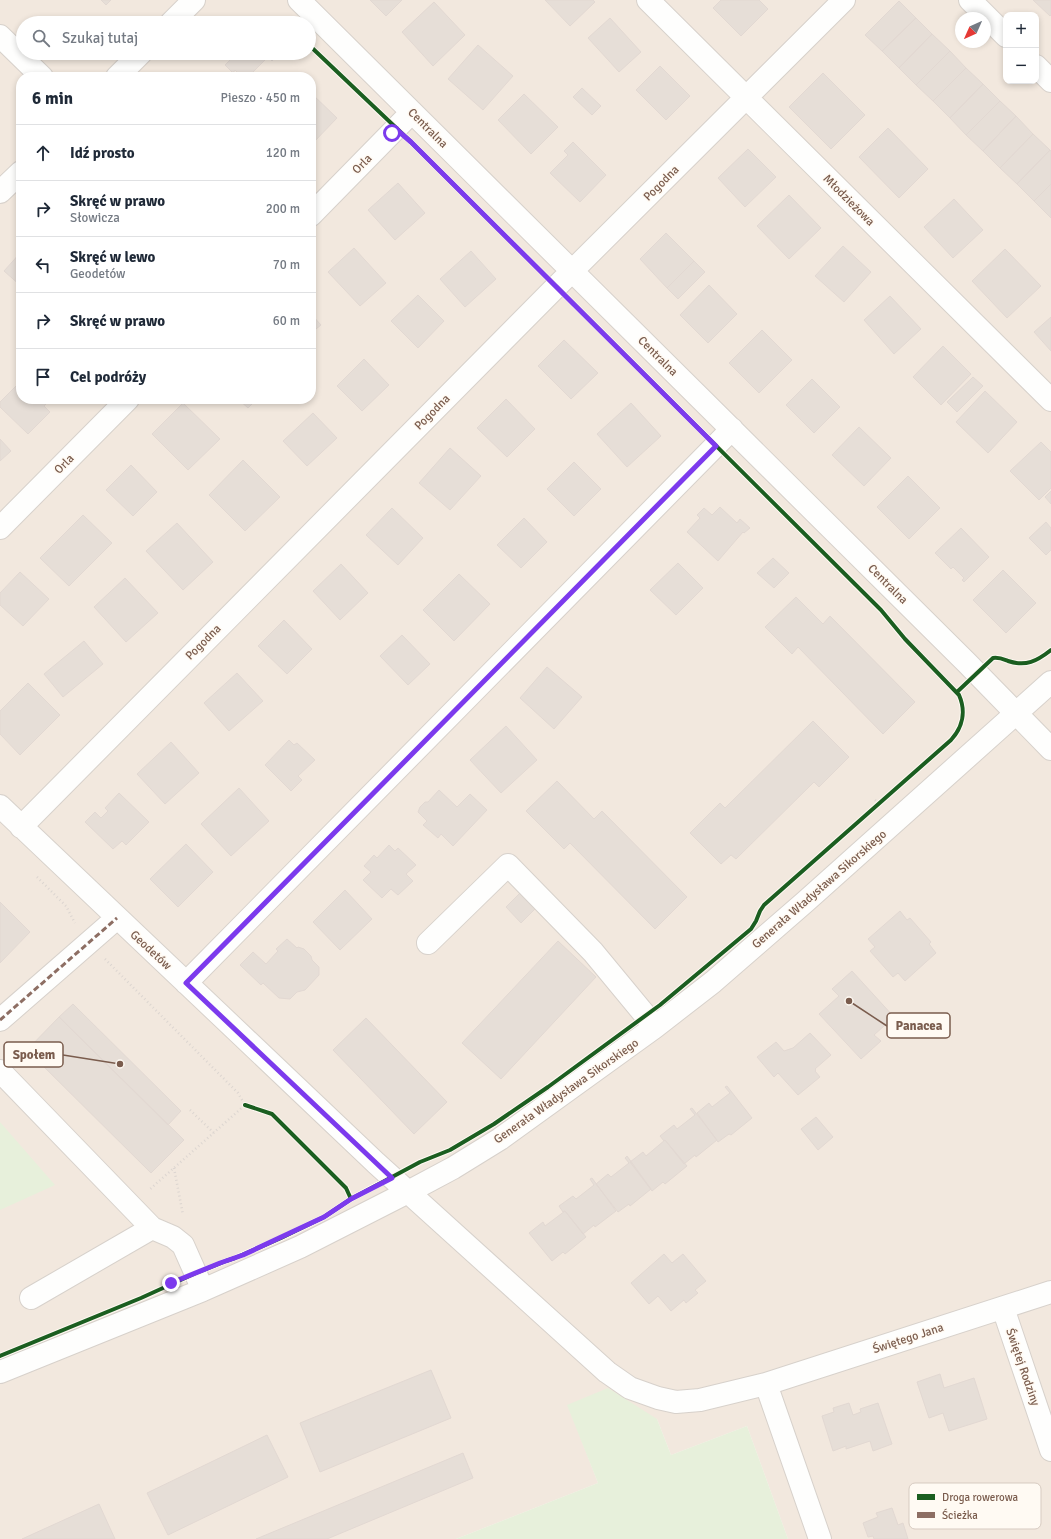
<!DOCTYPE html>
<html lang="pl">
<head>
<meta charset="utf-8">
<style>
  :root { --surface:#fff; --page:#f6f6f7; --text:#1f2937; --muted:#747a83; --line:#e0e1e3 }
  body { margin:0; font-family:Signika,sans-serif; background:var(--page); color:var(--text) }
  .controls { position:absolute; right:12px; top:12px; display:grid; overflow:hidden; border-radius:8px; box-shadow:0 2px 6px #0003 }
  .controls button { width:36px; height:36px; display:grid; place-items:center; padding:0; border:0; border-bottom:1px solid var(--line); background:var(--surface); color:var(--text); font:20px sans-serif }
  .compass { position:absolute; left:955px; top:12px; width:36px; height:36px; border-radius:50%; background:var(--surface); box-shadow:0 2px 6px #0003; rotate:225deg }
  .stop { position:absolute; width:12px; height:12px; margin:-9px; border:3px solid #7c3aed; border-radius:50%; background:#fff }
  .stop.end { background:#7c3aed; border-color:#fff; box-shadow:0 1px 4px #0008 }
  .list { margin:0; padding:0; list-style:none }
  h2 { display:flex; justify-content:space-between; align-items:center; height:52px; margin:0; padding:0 16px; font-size:17px }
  h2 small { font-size:13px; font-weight:400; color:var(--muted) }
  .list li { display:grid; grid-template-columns:26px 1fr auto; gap:12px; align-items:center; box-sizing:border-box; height:56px; padding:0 16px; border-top:1px solid var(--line) }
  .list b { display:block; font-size:15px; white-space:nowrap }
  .list p { margin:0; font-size:13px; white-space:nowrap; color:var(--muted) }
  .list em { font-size:13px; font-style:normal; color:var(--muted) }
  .icon { flex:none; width:22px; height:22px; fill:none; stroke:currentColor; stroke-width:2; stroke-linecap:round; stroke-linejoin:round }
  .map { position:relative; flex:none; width:1051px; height:1539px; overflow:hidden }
  .search { position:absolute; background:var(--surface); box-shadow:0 2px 6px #0003; left:16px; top:16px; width:300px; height:44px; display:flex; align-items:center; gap:10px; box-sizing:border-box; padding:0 14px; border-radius:22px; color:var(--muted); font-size:15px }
  .panel { position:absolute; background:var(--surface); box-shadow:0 2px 6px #0003; left:16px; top:72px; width:300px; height:332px; border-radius:16px }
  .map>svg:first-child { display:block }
</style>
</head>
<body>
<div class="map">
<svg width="1051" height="1539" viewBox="0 0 1051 1539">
  <rect width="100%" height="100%" fill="#f9f5f0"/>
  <path fill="#f2e8de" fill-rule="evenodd" d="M0,0H1051V1539H788L747,1426L671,1455L657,1419L568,1405L598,1483L456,1539H0ZM1006,15H1036V81H1006ZM961,18H985V42H961ZM23,23H309V53H23ZM21,77H311V399H21Z"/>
  <path fill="#e7f0db" d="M0,1122L55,1185L0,1210Z
    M608,1388L657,1419L671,1455L747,1426L788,1539H456L598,1483L567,1405Z"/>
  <path fill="#e6ded7" stroke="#e2d8d2" d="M101,0H111L106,5Z
    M370,0H402L386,16Z
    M545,0H593L595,2L570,26Z
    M721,0H759L768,9L741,36L713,8Z
    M1033,0H1051V15L1050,16Z
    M899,1L916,18L882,51L865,35Z
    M434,2L465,35L433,66L402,32Z
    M610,18L641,52L619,72L588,38Z
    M916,18L932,34L899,68L882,51Z
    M932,34L950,51L916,85L899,68Z
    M478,45L513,76L483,110L448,79Z
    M950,51L966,68L933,101L916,85Z
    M223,53H279L272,61L268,57L248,77H242L235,70L233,73L225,65L230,60Z
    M660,66L690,96L666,120L636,90Z
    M966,68L983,84L950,118L933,101Z
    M823,73L865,115L831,149L789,107Z
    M983,84L1000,101L966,135L950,118Z
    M582,88L601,106L592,115L573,97Z
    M311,93L337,118L312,144L311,143Z
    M524,94L558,127L531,154L498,120Z
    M1000,101L1016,116L983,151L966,135Z
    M1016,116L1033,134L1000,168L983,151Z
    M888,128L928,169L899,198L859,157Z
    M1033,134L1050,150L1017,184L1000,168Z
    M573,142L606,175L580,202L550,173L568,155L564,151Z
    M748,149L776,177L745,207L718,178Z
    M1050,150L1051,151V184L1034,201L1017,184Z
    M398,183L425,213L395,240L368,210Z
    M1051,184V218L1034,201Z
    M789,195L821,228L789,259L757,226Z
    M954,199L983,230L953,258L924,227Z
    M666,233L694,261L667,288L640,259Z
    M843,246L871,272L844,302L815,276Z
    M354,248L386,283L360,306L328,272Z
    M1005,249L1041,286L1007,318L972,281Z
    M471,251L496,279L465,307L440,279Z
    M21,252V286L4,271Z
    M694,261L705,272L678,299L667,288Z
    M709,285L737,314L708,343L680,315Z
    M418,295L444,321L418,348L391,321Z
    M890,296L921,329L894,354L864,320Z
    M311,314L321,325L311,333Z
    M1051,317V351L1034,332Z
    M762,330L792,360L759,393L729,363Z
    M564,340L598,373L571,399L538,366Z
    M943,346L971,374L941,405L913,377Z
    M364,359L389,385L362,411L337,386Z
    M973,377L983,386L957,412L947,402Z
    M812,379L840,407L814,433L786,405Z
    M17,385L20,388L21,387V399H51L44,406L50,412L28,434L0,407V402Z
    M985,391L1017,422L988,453L956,422Z
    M238,399H257L248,408Z
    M506,399L535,429L507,457L477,428Z
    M183,403L220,439L188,470L152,434Z
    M631,403L661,436L627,467L597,434Z
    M313,413L337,438L307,466L283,441Z
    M859,427L891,458L864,486L832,455Z
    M0,439L11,451L0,461Z
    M1041,442L1051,452V488L1039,500L1010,471Z
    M450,448L481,476L450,510L419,483Z
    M243,460L280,497L245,531L209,495Z
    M574,462L601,489L574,516L547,489Z
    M131,465L157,492L133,516L106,490Z
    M908,476L940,508L909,539L877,507Z
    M1051,491V504L1045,497Z
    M720,507L737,523L740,519L750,528L744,533L743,532L718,561L687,532L700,518L697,515L704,508L712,515Z
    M392,508L423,538L398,565L366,535Z
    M83,515L112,543L69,586L40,558Z
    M524,518L547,542L521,568L497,545Z
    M1046,522L1051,528V550L1046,555L1029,538Z
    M177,523L213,562L183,590L146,551Z
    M961,528L989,557L964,582L962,580L964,578L953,567L951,569L935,553Z
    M773,558L789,573L774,588L757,573Z
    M678,563L703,588L676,615L650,590Z
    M341,564L368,593L340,620L313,591Z
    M1003,570L1036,603L1006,633L973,600Z
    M20,572L49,599L23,626L0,605V593Z
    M459,574L490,604L454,641L423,610Z
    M125,578L158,613L126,642L94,607Z
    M796,597L823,624L830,616L915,702L883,734L798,647L792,654L765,627Z
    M284,620L312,649L287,674L258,646Z
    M402,635L430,664L408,685L380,656Z
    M84,641L103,664L63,697L44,674Z
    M547,667L582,697L554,729L520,698Z
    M237,673L263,701L229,731L204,703Z
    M28,683L60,715L20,755L0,734V711Z
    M813,721L849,757L819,787L814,782L736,859L731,855L721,864L690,833L720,803L725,808Z
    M506,726L537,760L501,793L470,760Z
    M289,740L294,745L297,743L315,760L298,776L302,780L291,791L265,765Z
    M171,742L199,773L165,804L137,774Z
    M557,781L594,819L602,811L687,897L655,929L570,843L564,849L526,811Z
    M239,788L269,821L231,856L201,824Z
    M439,790L457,807L470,794L487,810L453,846L441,834L438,838L423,825L427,821L418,812L420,807L425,802H428Z
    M119,793L149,822L126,845L122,841L113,849L85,822L95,812L101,818L108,811L105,808Z
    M186,844L213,872L178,907L150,879Z
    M389,845L395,851L398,848L416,865L406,874L413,881L398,895L391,889L382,898L363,880L371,872L364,866L374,855L377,858Z
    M345,890L372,919L340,950L313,922Z
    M521,892L537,907L521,923L506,907Z
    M0,902L30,932L0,963Z
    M900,911L907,920L910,918L931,942L929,944L936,953L905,981L898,973L893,977L870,951L875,947L868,939Z
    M287,939L297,948L298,947L304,949L311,956L312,960L319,967V975L305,990L297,992L290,999L279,998L263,983L261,985L240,965L253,952L266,964L278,951L276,949Z
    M558,941L596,977L501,1079L462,1043Z
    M852,971L894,1017L874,1035L881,1041L861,1059L819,1014L839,996L832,989Z
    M73,1004L181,1111L168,1125L59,1017Z
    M59,1017L184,1140L151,1173L27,1050Z
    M366,1018L447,1102L414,1134L333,1050Z
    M810,1033L831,1055L815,1069L816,1070L815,1071L820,1077L798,1095L778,1073L774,1077L757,1057L776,1042L784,1051L793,1048Z
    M727,1086L752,1118L731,1135L729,1134L718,1142L697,1113L709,1103L712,1107L730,1093L725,1087Z
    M692,1108L717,1140L696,1157L695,1155L684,1164L665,1140L664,1141L660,1136L674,1125L677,1129L695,1115L690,1109Z
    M816,1117L833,1137L818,1150L801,1129Z
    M665,1140L687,1166L665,1184L663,1182L652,1191L630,1162L643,1152L646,1156Z
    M627,1156L651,1189L630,1206L629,1204L618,1212L596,1184L608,1174L611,1177L629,1163L625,1158Z
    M592,1178L616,1211L595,1227L594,1225L583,1234L565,1211L563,1212L559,1206L573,1196L576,1199L594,1185L590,1179Z
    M565,1211L586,1237L565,1254L563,1252L552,1261L529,1233L543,1222L545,1226Z
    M664,1254L672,1263L683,1254L706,1281L695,1290L698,1293L686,1303L684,1300L671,1311L658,1296L649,1304L631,1283Z
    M431,1370L451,1418L320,1472L300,1423Z
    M940,1374L944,1388L974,1378L987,1419L949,1431L943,1413L929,1418L917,1382Z
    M849,1403L853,1415L861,1412L860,1409L878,1403L892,1444L873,1451L870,1441L846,1449V1446L833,1451L822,1416L834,1412L833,1408Z
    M267,1435L288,1477L168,1535L147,1493Z
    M463,1453L473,1478L327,1539H256Z
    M99,1504L115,1539H22Z
    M892,1508L898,1525L903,1523L908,1539H874L873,1536L868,1537L863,1523L878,1517L876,1513Z"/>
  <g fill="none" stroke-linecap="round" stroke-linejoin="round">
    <g stroke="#d7d1cb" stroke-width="24">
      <path id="minor" d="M299,0L967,663L1051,749
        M648,0L1051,400
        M970,0L1006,36
        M171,23L194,0
        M0,36L42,77
        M1036,66L1051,81
        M117,77L141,53
        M0,192L21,172
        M311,215L412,112
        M0,528L128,399
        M0,806L376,1163L607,1372L630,1388L658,1398L676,1402L700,1400L766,1384L1051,1292
        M21,827L551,292L844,0
        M428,943L508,865L593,952L655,1027
        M186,983L732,429
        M0,1020L117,918
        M0,1071L152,1228
        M31,1298L152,1228L173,1237L183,1245L203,1290
        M1003,1308L1051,1450
        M0,1372L203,1290L300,1247L408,1192L453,1168L500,1139L655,1027L713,982L805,902L1051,682
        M766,1384L820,1539"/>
    </g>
    <path stroke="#dcd5d0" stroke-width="2.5" stroke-dasharray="1 3" stroke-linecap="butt" d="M875,800L879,804
      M37,877L66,906L75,923
      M105,959L238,1093L245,1105L149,1190
      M190,1110L214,1133
      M174,1168L183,1215"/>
    <use href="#minor" stroke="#fefefd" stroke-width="22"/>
    <path stroke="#8d6e63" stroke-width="3" stroke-dasharray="6 3" stroke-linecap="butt" d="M0,1020L117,918"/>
    <g stroke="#fffaf3" stroke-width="6">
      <path id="cycleway" d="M957,692L993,658C999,657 1003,659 1008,661C1026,667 1037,661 1051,650
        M245,1105L272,1114L346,1188L351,1199
        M0,1356L141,1298L196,1273L226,1261L235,1258L281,1238L324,1217L351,1199L420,1162L450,1150L494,1124L548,1087L660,1005L751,929L756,921L760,911L764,905L951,740C963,727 966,711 959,695L905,639L881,610L411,142L309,45"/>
    </g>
    <use href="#cycleway" stroke="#1b5e20" stroke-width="4"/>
  </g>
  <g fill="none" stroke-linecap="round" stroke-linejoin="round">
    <path stroke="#7c3aed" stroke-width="5" d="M171,1283L220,1263L243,1255L324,1217L351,1199L392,1178L186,983L716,446L411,142L396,129L392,133"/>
  </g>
  <g text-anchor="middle" stroke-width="3" stroke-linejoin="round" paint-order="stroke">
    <g font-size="12" fill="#7a5c4d" stroke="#fffaf3">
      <text transform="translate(428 128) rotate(45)" y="4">Centralna</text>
      <text transform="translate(362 164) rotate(-45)" y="4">Orla</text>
      <text transform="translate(661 183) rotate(-45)" y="4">Pogodna</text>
      <text transform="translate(849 200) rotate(45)" y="4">Młodzieżowa</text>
      <text transform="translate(658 356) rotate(45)" y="4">Centralna</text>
      <text transform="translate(432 412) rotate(-45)" y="4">Pogodna</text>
      <text transform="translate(64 464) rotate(-45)" y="4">Orla</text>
      <text transform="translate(888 584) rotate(45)" y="4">Centralna</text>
      <text transform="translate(203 642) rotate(-45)" y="4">Pogodna</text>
      <text transform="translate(819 889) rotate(-41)" y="4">Generała Władysława Sikorskiego</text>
      <text transform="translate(151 950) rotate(43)" y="4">Geodetów</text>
      <text transform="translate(566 1091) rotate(-35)" y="4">Generała Władysława Sikorskiego</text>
      <text transform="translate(908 1338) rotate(-18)" y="4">Świętego Jana</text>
      <text transform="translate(1023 1367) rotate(71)" y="4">Świętej Rodziny</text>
    </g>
  </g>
  <rect x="909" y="1483" width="132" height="46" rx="6" fill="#fffaf3" stroke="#d7cbc1" stroke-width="1"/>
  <rect x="917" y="1494" width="18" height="6" fill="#1b5e20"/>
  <rect x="917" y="1512" width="18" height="6" fill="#8d6e63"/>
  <g font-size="11" fill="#7a5c4d">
    <text x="942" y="1501">Droga rowerowa</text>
    <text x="942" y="1519">Ścieżka</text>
  </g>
  <path fill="none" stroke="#7a5c4d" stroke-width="1.5" d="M849 1001L887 1026M120 1064L63 1055"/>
  <g fill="#7a5c4d" stroke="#fffaf3" stroke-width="1.5">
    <circle cx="849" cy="1001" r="4"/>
    <circle cx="120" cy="1064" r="4"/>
  </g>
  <g fill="#fffaf3" stroke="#7a5c4d" stroke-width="1.5">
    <rect x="887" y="1013" width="63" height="25" rx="4"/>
    <rect x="4" y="1042" width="59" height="25" rx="4"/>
  </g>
  <g font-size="13" text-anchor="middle" font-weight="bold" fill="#7a5c4d">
    <text x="919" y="1030">Panacea</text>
    <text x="34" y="1059">Społem</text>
  </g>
</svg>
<div class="controls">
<button>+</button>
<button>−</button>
</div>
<svg class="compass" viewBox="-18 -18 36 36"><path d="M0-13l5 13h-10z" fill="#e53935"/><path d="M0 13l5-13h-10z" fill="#747a83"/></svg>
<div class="stop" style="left:392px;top:133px"></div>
<div class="stop end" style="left:171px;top:1283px"></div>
<div class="search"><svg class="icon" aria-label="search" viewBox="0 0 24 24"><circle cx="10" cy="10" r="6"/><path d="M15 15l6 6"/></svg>Szukaj tutaj</div>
<section class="panel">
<h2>6 min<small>Pieszo · 450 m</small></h2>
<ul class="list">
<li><svg class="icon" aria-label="ahead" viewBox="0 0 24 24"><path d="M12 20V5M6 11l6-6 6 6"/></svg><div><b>Idź prosto</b></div><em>120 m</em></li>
<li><svg class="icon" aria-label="right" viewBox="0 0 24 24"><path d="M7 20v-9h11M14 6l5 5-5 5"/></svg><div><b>Skręć w prawo</b><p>Słowicza</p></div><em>200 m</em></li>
<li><svg class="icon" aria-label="left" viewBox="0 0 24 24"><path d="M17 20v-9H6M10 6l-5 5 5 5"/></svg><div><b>Skręć w lewo</b><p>Geodetów</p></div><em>70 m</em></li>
<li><svg class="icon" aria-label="right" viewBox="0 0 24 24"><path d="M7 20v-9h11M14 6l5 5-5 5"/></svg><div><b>Skręć w prawo</b></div><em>60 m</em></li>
<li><svg class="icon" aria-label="arrive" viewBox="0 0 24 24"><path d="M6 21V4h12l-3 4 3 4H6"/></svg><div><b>Cel podróży</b></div></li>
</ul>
</section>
</div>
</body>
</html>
